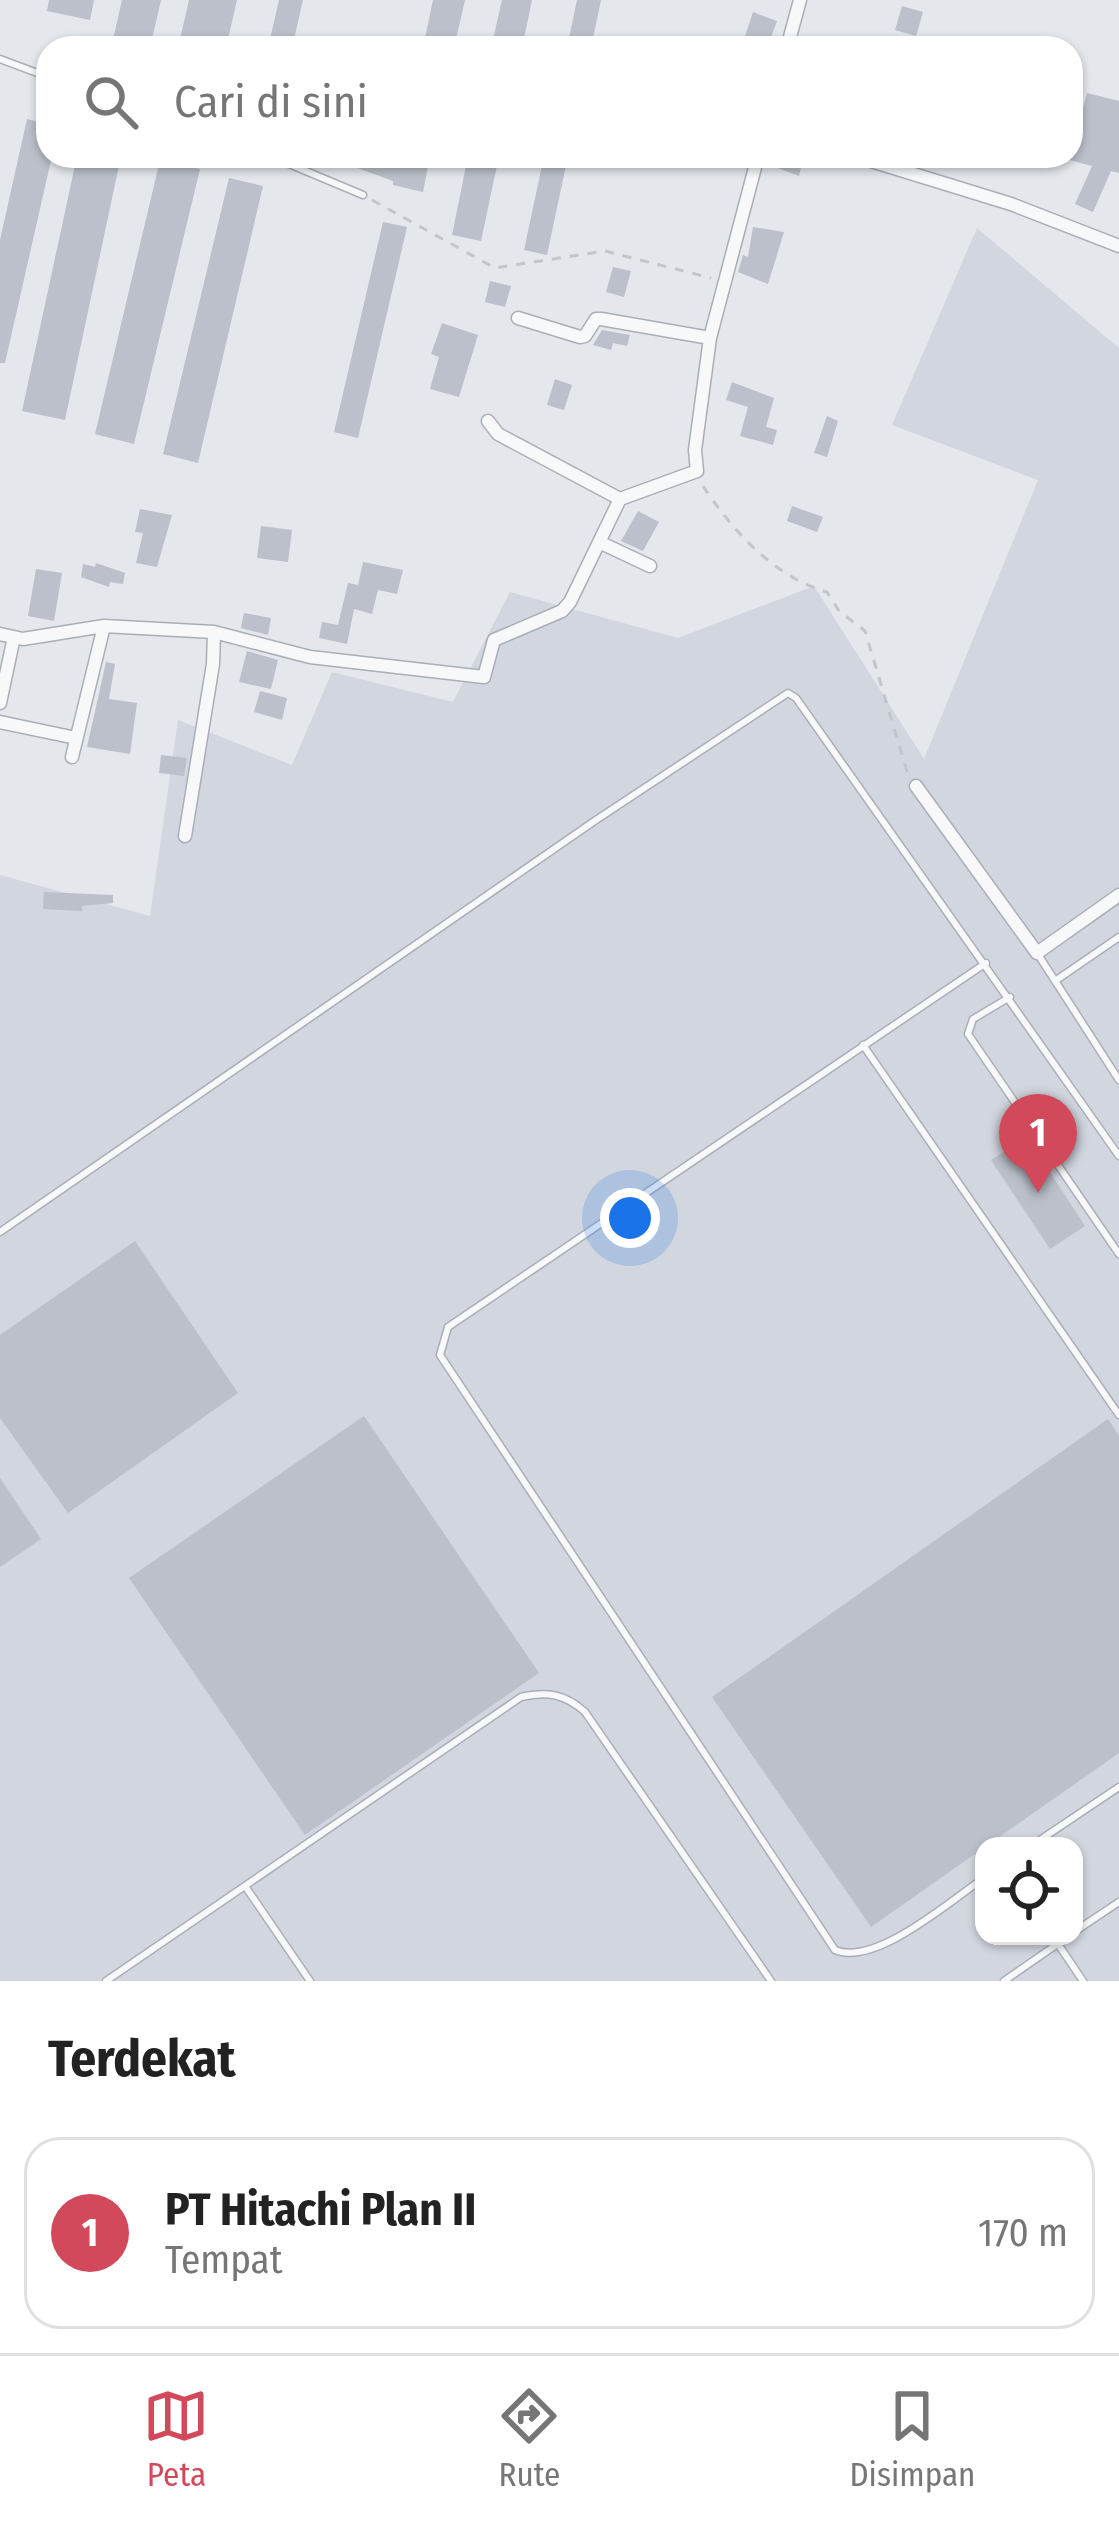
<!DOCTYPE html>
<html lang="id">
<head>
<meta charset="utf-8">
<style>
  :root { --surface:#fff; --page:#f6f6f6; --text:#222; --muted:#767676; --line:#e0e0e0; --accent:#d1495b }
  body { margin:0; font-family:"Fira Sans Condensed",sans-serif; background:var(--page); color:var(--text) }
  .controls { position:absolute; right:36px; bottom:36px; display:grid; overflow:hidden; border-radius:24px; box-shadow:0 3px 9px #0004 }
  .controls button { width:108px; height:108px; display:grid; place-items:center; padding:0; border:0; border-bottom:3px solid var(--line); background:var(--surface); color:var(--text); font:60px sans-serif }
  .you { position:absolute; left:630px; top:1218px; width:42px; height:42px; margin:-30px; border:9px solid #fff; border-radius:50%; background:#1a73e8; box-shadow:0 0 0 18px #1a73e833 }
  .badge { display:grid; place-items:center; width:78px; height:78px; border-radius:50%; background:var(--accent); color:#fff; font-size:39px; font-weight:700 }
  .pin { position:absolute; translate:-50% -99px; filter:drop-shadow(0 3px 6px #0008) }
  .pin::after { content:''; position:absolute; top:63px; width:42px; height:36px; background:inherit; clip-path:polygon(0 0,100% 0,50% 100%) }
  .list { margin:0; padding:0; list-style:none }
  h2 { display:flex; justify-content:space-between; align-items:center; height:156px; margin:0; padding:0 48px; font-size:51px }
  h2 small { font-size:39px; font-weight:400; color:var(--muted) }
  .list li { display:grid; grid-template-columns:78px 1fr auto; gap:36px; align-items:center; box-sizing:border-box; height:192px; margin:0 24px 24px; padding:0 24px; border:3px solid var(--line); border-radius:36px }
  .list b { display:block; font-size:45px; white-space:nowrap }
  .list p { margin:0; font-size:39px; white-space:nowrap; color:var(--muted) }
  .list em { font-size:39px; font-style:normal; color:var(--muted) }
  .icon { flex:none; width:66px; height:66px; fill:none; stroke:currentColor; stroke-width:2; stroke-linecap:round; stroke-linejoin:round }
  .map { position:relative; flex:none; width:1119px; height:1981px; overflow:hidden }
  .search { position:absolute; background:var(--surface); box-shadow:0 3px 9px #0004; left:36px; right:36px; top:36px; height:132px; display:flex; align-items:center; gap:30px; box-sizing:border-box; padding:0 42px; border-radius:36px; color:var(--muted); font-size:45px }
  .sheet { height:372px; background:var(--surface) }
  nav { display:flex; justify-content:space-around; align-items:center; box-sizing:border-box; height:168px; border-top:3px solid var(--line); background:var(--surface); font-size:33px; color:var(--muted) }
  nav a { display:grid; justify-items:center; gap:6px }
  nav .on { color:var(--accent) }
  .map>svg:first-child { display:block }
</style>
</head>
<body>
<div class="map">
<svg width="1119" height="1981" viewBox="0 0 1119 1981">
  <rect width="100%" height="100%" fill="#e4e7ec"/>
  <path fill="#d2d6de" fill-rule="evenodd" d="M977,228L1119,348V1981H0V875L150,916L178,720L292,765L332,672L453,702L510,592L678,638L814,586L924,759L1038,480L892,425ZM984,1846H1074V1936H984Z"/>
  <path fill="#bbc0ca" d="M49,0H94L90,20L47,11Z
    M122,0H161L150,48H111Z
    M189,0H237L226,48H178Z
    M279,0H303L292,48H268Z
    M433,0H465L454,48H423Z
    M502,0H532L522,48H491Z
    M577,0H601L591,48H567Z
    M902,6L923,12L916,36L895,30Z
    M753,12L777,21L767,48H741Z
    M1087,93L1119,101V173L1111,171L1093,212L1075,204L1092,166L1069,160Z
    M27,119L48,124V156H52L5,363H0V240Z
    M77,156H121L65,420L22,411Z
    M325,156H364L396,167L399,156H430L423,192L393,185V181Z
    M468,156H499L481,241L452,235Z
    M544,156H568L547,255L524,250Z
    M768,156L803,159L799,176L767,164Z
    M160,160L200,169L134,444L95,434Z
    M229,178L263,186L198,463L163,454Z
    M383,222L407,227L358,438L334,432Z
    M753,227L784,232L768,284L738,272L743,255L748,257Z
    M613,267L631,271L624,297L606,292Z
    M490,281L511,286L505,307L485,302Z
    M442,323L478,335L459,397L430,389L439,357L431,354Z
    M602,330L630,335L627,346L613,343L611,350L593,345Z
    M555,379L572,385L564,410L547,405Z
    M732,382L774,398L766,427L777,430L773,445L740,436L748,407L726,400Z
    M827,416L838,421L827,457L814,453Z
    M792,506L823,517L817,532L787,521Z
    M140,509L172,515L157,567L136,563L143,533L135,532Z
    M638,511L659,522L643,551L621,541Z
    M261,526L292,530L288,562L257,558Z
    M363,562L403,570L397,594L378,590L372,614L354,609L347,644L319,638L322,622L338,625L348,583L358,585L357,590Z
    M96,563L125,573L123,584L110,582L109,587L81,577L83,564L95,567Z
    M36,569L62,573L54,621L28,616Z
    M244,613L271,618L268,635L241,628Z
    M247,651L278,660L271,689L239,682Z
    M106,662L115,664L109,699L137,703L130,754L87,747Z
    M260,691L287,698L282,720L254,712Z
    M161,755L187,758L184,776L159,773Z
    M44,892L113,895V903L82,906V911L43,909Z
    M1027,1137L1085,1226L1050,1249L991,1160Z
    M135,1241L238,1393L68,1513L0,1418V1335Z
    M364,1416L539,1673L305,1835L129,1578Z
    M1108,1419L1119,1436V1753L871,1927L712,1697Z
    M0,1478L41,1539L0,1567Z"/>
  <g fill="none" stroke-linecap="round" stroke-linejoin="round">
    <g stroke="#a9aeb7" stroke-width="9">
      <path id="lane" d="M0,59L48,77
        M270,156L363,195
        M1039,956L1119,1080
        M1055,981L1119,937
        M1010,997L973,1019L968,1034L1119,1254
        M863,1045L1119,1415
        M0,1232L596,820L788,693L796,698L1119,1156
        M1031,1846L1119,1787
        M984,1878C950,1901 875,1967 835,1950L440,1355L448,1327L986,963
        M245,1886L310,1981
        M1074,1932L1119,1902
        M1058,1944L1083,1981
        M106,1981L521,1697C547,1691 565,1694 585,1712L771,1981
        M1004,1981L1069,1936"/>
    </g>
    <g stroke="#a9aeb7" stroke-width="15">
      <path id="street" d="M787,48L800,0
        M855,156L1011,204L1119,246
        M518,318L580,337L585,336L596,319H601L710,338
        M488,421L498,434L620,499
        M599,542L650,566
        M0,634L23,639L104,626L214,632L310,657L484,677L494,640L562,611L570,602L620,499L697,471L695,450L710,338L758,156
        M0,703L14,637
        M0,722L76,738
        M72,757L104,626
        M916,786L1037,953L1119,895
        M185,836L213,664L214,632"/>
    </g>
    <path stroke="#c2c5cb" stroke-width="3" stroke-dasharray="9 9" stroke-linecap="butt" d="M372,200L495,268L605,251L711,278
      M703,486C733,531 774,577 827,592L839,611L865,631L908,775"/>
    <use href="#lane" stroke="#f7f8fa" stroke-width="6"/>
    <use href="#street" stroke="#f7f8fa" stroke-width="12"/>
  </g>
</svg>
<div class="controls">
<button><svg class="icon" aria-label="locate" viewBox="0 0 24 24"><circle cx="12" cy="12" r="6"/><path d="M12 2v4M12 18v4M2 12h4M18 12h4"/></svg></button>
</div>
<div class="you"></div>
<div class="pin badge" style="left:1038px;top:1193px">1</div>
<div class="search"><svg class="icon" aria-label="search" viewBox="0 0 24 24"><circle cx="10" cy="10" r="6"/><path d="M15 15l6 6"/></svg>Cari di sini</div>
</div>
<section class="sheet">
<h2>Terdekat<small></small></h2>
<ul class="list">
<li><span class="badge">1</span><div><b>PT Hitachi Plan II</b><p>Tempat</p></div><em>170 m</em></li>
</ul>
</section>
<nav>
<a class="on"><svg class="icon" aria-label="map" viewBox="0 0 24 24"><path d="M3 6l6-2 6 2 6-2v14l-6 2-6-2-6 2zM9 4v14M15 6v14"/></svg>Peta</a>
<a><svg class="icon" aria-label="directions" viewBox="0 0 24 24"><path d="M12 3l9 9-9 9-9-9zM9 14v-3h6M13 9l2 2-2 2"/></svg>Rute</a>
<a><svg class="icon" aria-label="saved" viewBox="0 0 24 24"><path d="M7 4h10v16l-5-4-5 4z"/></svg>Disimpan</a>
</nav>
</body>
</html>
